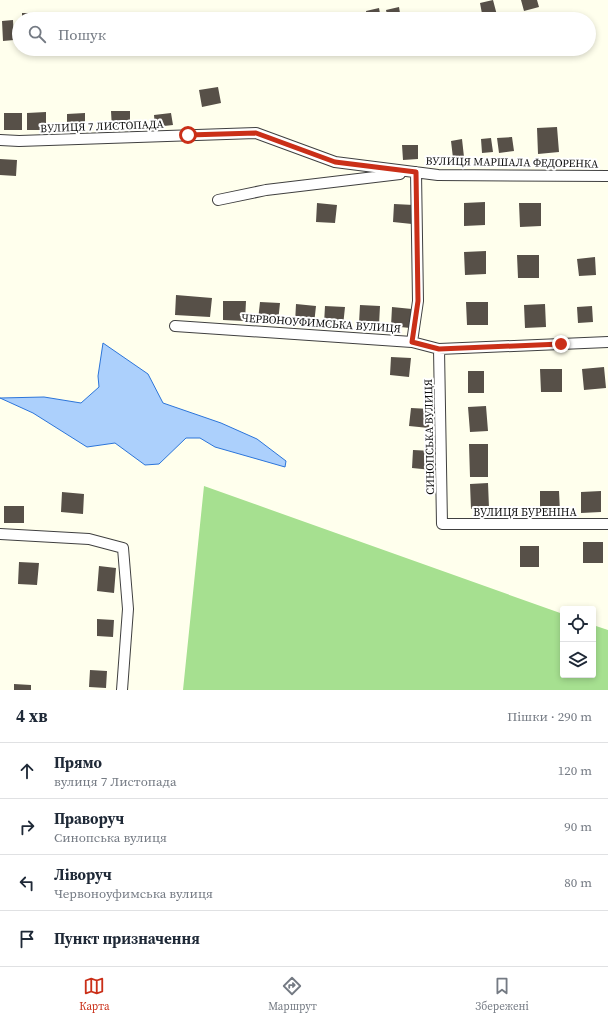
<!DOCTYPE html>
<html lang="uk">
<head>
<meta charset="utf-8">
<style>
  :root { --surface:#fff; --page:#f2f2f3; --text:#1f2937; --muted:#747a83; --line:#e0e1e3; --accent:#ca2f18 }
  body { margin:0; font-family:"Source Serif 4",serif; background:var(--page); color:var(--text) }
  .controls { position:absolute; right:12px; bottom:12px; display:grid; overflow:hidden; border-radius:4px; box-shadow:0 2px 6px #0003 }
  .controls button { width:36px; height:36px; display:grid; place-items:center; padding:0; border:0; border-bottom:1px solid var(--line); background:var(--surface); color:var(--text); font:20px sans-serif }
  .stop { position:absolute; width:12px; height:12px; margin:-9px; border:3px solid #ca2f18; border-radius:50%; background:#fff }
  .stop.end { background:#ca2f18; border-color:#fff; box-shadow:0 1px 4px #0008 }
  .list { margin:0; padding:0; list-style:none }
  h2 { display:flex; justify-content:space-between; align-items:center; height:52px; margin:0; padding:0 16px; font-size:17px }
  h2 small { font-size:13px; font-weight:400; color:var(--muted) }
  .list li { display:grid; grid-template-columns:26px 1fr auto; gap:12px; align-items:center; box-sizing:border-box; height:56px; padding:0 16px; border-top:1px solid var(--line) }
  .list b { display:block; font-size:15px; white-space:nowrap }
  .list p { margin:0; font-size:13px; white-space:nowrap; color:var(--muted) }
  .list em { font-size:13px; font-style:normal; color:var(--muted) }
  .icon { flex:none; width:22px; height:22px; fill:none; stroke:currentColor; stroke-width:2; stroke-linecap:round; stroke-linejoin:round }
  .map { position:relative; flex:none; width:608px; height:690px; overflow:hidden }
  .search { position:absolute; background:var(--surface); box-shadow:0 2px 6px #0003; left:12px; right:12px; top:12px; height:44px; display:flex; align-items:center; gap:10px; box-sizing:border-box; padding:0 14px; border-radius:22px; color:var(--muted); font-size:15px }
  .sheet { height:276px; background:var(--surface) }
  nav { display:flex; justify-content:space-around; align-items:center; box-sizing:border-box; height:56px; border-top:1px solid var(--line); background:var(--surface); font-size:11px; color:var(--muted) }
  nav a { display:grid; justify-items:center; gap:2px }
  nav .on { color:var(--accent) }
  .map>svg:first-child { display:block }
</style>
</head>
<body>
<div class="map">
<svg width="608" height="690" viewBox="0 0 608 690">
  <rect width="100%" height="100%" fill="#ffffed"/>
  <path fill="#a6e090" d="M204,486L563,614V675H593V625L608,630V690H183Z"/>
  <path fill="#acd0fc" stroke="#2c75da" d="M103,343L148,374L163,403L221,423L257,439L286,461L285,467L215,447L200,438H186L159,464L145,465L115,443L87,447L33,413L0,398L44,397L81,403L99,387L98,376Z"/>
  <path fill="#575048" d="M493,0L498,19H483L480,3Z
    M521,0H537L539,7L524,11Z
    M399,7L401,19H388L386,10Z
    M379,8L381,19H367L366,11Z
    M22,13H33V19H22Z
    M210,15L211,19H178V16Z
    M242,15V19H229V16Z
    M339,15V19H326V17Z
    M13,20L14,40L3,41L2,21Z
    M218,87L221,103L202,107L199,90Z
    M111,111H130V129H112Z
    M46,112V130H27V113Z
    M4,113H22V130H4Z
    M85,113V131H67V114Z
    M171,113L173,125L155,127L154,115Z
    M557,127L559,152L538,154L537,128Z
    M512,137L514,151L499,153L497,138Z
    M491,138L493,152L482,153L481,139Z
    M462,139L464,157L453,158L451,141Z
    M402,145H418V159L403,160Z
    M0,159L17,160L16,176L0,175Z
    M485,202V225L464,226V203Z
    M317,203L337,205L335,223L316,222Z
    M519,203H541V226L520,227Z
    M394,204L414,205L412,224L393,222Z
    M486,251V274L465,275L464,252Z
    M517,255H539V278H518Z
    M595,257L596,275L579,276L577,259Z
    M176,295L212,298L210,317L175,315Z
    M223,301H246L245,321L223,320Z
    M260,302L280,303L278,322L258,320Z
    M466,302H488V325H467Z
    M296,304L316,306L314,324L295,323Z
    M545,304L546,327L525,328L524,305Z
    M360,305L380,306L379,325L359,323Z
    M325,306L345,307L343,326L324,324Z
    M592,306L593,322L578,323L577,307Z
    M392,307L412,309L410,328L391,326Z
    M391,357L411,358L409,377L390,375Z
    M604,367L606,388L584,390L582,369Z
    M540,369H562V392H541Z
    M468,371H484V393H468Z
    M486,406L488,431L470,432L468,407Z
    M411,408L430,409L429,428L409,426Z
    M469,444H488V477H470Z
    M413,450L433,451L432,470L412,468Z
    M488,483L489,508L471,509L470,484Z
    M540,491H559L560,512H540Z
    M601,491V512L581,513V492Z
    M62,492L84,494L83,514L61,512Z
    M4,506H24V523H4Z
    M583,542H603V563H583Z
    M520,546H539V567H520Z
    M19,562L39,563L37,585L18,584Z
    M99,566L116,568L114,593L97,591Z
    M97,619L114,620L113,637L97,636Z
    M90,670L107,671L106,688L89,687Z
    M14,684L31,685V690H14Z"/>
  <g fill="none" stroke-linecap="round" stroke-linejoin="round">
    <g stroke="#404040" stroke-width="12">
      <path id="minor" d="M0,140L19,141L256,133L335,162L438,175L608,176
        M218,200L266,190L400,174
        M175,326L412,342L439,349L608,342
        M412,342L418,301L416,172
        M439,349L442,524H608
        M0,534L89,539L123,548L128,609L122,690"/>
    </g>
    <use href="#minor" stroke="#fff" stroke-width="10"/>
  </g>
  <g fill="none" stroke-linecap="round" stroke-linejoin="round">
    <path stroke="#ca2f18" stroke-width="5" d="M188,135L256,133L335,162L416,172L418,301L412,342L439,349L561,344"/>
  </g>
  <g text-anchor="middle" stroke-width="4" stroke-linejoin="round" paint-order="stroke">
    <g font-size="11" fill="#0d0d0d" stroke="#fff">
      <text transform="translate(102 126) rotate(-2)" y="4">ВУЛИЦЯ 7 ЛИСТОПАДА</text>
      <text transform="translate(512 162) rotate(1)" y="4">ВУЛИЦЯ МАРШАЛА ФЕДОРЕНКА</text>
      <text transform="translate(321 323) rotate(4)" y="4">ЧЕРВОНОУФИМСЬКА ВУЛИЦЯ</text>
      <text transform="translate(429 437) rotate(-91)" y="4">СИНОПСЬКА ВУЛИЦЯ</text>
      <text x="525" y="516">ВУЛИЦЯ БУРЕНІНА</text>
    </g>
  </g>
</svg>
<div class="controls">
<button><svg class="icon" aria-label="locate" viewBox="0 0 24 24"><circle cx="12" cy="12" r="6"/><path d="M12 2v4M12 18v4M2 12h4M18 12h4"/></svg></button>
<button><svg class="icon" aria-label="layers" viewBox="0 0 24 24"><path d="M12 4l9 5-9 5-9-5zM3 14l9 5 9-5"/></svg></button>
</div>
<div class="stop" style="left:188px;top:135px"></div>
<div class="stop end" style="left:561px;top:344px"></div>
<div class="search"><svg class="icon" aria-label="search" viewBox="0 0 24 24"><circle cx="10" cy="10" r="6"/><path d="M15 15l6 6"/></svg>Пошук</div>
</div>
<section class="sheet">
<h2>4 хв<small>Пішки · 290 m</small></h2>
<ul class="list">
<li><svg class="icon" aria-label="ahead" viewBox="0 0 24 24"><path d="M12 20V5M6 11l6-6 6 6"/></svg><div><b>Прямо</b><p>вулиця 7 Листопада</p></div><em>120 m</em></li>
<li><svg class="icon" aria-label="right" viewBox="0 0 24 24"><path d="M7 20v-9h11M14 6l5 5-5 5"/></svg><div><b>Праворуч</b><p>Синопська вулиця</p></div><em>90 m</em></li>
<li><svg class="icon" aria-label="left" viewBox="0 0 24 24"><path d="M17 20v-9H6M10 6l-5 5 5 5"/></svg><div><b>Ліворуч</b><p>Червоноуфимська вулиця</p></div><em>80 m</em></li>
<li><svg class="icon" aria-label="arrive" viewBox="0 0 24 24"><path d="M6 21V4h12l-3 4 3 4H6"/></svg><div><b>Пункт призначення</b></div></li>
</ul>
</section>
<nav>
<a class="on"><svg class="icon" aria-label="map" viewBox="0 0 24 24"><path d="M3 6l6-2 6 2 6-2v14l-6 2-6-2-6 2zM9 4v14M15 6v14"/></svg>Карта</a>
<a><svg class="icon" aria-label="directions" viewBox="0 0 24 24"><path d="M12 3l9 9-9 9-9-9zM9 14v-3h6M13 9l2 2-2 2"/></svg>Маршрут</a>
<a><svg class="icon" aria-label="saved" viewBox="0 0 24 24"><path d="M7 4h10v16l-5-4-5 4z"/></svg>Збережені</a>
</nav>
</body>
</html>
